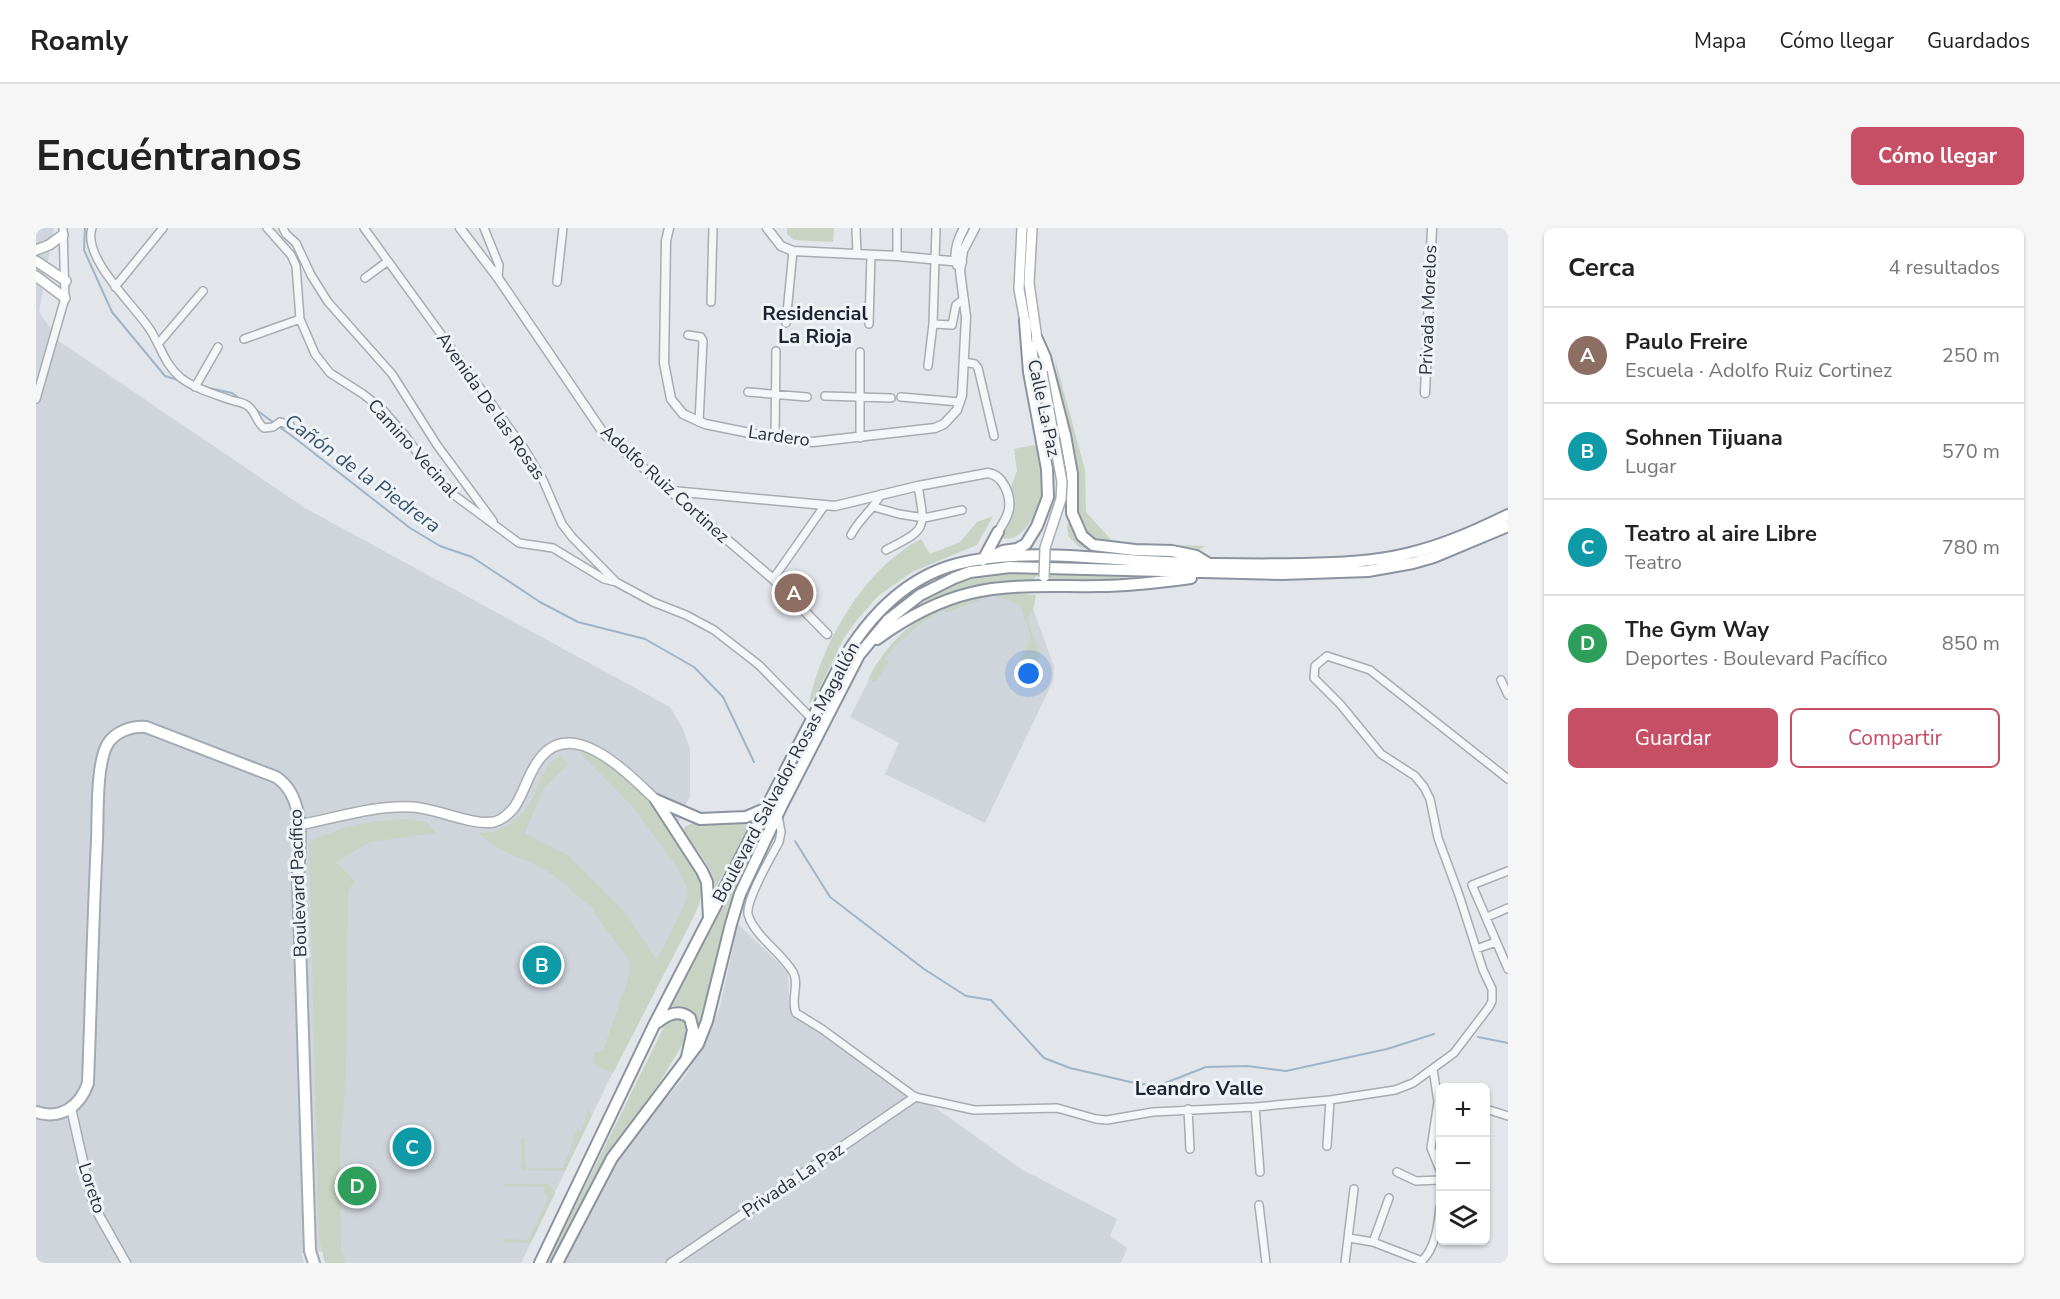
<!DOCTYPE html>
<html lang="es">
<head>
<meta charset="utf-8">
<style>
  :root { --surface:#fff; --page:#f6f6f6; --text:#222; --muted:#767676; --line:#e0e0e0; --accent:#c64f65 }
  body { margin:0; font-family:"Nunito Sans",sans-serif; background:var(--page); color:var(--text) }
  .controls { position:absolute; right:18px; bottom:18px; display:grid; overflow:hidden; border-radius:9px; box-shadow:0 2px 4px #0004 }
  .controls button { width:54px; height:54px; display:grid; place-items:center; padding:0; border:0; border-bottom:2px solid var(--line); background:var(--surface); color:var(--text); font:30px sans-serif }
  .you { position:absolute; left:993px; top:446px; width:21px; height:21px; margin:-15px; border:4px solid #fff; border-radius:50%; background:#1a73e8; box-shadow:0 0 0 9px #1a73e833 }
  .badge { display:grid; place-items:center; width:39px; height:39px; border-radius:50%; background:var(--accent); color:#fff; font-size:20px; font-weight:700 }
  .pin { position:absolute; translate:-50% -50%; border:3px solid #fff; box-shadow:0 2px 6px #0006 }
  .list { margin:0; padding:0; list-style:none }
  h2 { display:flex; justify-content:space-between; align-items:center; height:78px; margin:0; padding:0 24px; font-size:26px }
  h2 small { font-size:20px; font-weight:400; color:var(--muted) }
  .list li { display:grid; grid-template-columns:39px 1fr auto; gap:18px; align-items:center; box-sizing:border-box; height:96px; padding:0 24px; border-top:2px solid var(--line) }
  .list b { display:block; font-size:22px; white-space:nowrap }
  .list p { margin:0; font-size:20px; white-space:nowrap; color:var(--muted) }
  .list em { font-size:20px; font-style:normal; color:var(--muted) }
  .actions { display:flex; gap:12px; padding:18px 24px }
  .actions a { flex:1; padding:14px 0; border:2px solid var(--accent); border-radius:9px; text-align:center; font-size:21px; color:var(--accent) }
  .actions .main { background:var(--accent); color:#fff }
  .icon { flex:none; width:33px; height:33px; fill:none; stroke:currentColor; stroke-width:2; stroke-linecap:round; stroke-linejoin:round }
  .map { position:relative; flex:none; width:1472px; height:1035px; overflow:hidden; border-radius:9px }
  header { display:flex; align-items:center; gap:36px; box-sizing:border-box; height:84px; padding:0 30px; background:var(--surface); border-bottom:2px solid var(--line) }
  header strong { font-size:28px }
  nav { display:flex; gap:33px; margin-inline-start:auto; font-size:21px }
  .intro { display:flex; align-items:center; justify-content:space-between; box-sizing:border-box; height:144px; padding:0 36px }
  h1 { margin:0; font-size:42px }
  .button { padding:15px 27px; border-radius:9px; background:var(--accent); color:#fff; font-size:21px; font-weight:700 }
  main { display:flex; gap:36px; padding:0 36px }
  aside { flex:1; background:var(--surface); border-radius:9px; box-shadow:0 2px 4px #0004 }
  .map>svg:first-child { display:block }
</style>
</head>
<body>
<header>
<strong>Roamly</strong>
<nav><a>Mapa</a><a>Cómo llegar</a><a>Guardados</a></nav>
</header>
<div class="intro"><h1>Encuéntranos</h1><a class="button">Cómo llegar</a></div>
<main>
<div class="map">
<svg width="1472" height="1035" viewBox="0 0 1472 1035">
  <rect width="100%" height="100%" fill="#e2e5e9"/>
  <path fill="#d0d4db" d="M0,0H18L3,84L24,114L269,280L634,479L646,499L654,521V568L636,609L660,684L572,854L485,1035H310L305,1022L265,1025L268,1035H0Z
    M958,365L992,366L1018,439L1017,453L949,595L849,546L863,515L814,489L840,438L862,411L894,384Z
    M702,696L752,744L753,774L759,789L784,803L861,862L890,873L985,941L1081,991L1074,1008L1091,1020L1085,1035H528L571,949L605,899L650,847L671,808L684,779Z"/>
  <path fill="#c8d3c3" d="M751,0H798L797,14L758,12L751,6Z
    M1019,131L1049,242L1050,284L1078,315L1169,318L1160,324L1150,327L1064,324L1043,319L1033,309L1031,300L1040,258L1025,182Z
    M998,217L1001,220C1004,233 1008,246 1007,259C1005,277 989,316 966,310L964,308L978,281L979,273L975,259L981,243L978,221Z
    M957,288L941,317L876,344L842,368L821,392L808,410L780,467L773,476C786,414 828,341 885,311L894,326L924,314L941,294Z
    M969,343L1002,346L996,353C953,356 912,361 873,381L891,366L935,349Z
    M1021,345L1122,352L1014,354L1011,346Z
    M958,365L1000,367L998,378L991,391L1004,426L1001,433L994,435L984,432L995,410L984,377L958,367L912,384L906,382C883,395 866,410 849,430L852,434L840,454L834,452L833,449C863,395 899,377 958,365Z
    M542,523C591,535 624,585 650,625C655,633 664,644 665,653C667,665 664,673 660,684L577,845L557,836L558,825L567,823L593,748L594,736L592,731L558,685V682C542,669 526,651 507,641C485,629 460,623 442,605C471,606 491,586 501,560C507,545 510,534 525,528L532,537L507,561L489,605L532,627L588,683L621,732L650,673L651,665L650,656L638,635L597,579Z
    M739,581L702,658L693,681L678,751L667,789L658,811L649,782L638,778L631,781Z
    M371,591L391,594L400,605L334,614L300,634L319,653L312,663L310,848L304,920L305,1022L310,1035H289L283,1011L273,615C282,606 293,608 303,601L336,594Z
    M714,593L716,595L679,661C678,637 658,622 647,602L649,599L655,596Z
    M637,790L649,792L652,796V807L622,857L572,925L515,1035H511L631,793Z
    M552,882L556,887L529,943L485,942V910L489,911V936L491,941L527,940L537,915L539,903H545Z
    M468,956H511L514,958L519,965L495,1015L467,1014V1011L492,1012L513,970L508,965L509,959L468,958Z"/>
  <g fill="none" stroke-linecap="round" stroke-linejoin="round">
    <path stroke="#9fb4c7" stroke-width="2" d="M49,0L48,22L76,84L129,148L145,153
      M168,159L196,165L207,173
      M219,181L260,211L374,300L404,318L436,329L504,374L542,394L609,411L658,439L687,469L718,534
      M759,613L794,669L888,741L930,768L955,772L1008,830L1034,840L1103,856L1124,857L1170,839L1211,838L1250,843L1351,821L1398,806
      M1442,809L1472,815"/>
    <g stroke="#a7acb3" stroke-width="10">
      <path id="minor" d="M56,0C46,30 98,77 113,100C125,118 128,136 145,150C160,161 178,166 195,172C201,174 207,174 212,178C220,184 220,194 228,200L237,199L244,194L254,197
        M231,0L255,27L260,38L264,91L279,126L294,145L327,166L347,182L368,206L395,244L418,267L483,315L517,320L568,351L580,354L617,374L650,387L678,402L723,437L776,491
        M247,0L250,6L260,15L275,47L292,74L356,146L401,217L457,293
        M328,0L489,222L507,252L526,296L536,309L579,353
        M448,0L463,37L462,50
        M820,0L821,26
        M861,28V0
        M329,50L352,33
        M521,54L527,0
        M79,59L127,0
        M675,74L677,0
        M750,95L757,23
        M833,96L835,27
        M897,96L916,97L920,77L928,71
        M652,107L665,109L667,113L663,194
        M208,111L264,91
        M122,116L167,63
        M824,124V210
        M928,134L939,136L942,140L958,208
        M892,138L897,96L900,0
        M159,159L182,119
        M712,164L771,169
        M789,168L855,170
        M865,169L924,174
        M0,171L29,70L27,0
        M739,210L740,123
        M838,279L863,286L888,290L926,282
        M815,307C823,291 837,282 845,266
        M850,322C890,301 890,303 882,258
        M737,351L789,277
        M1465,452L1472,467
        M742,588L745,604L743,614C735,629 710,671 712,686C714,695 720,702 726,709C736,720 750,732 757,744C764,757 754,771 760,785L786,801L879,869L938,882L1021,880L1060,891L1071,892L1117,884L1219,879L1294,872L1359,862L1377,855L1418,825L1453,779L1456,773V761L1447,742L1423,667L1402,610L1394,571L1388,559L1379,548L1345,526L1304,476L1278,450L1279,438L1291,428L1334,442L1472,551
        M1472,643L1436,657L1472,741
        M1451,689L1472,680
        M1440,721L1460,714
        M1397,841L1402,874L1395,920L1404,942
        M1219,879L1224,944
        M1152,881L1154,921
        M1450,881L1472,888
        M1291,918L1294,872
        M1361,944L1380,953L1404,952
        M1223,977L1230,1035
        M1313,1010L1337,1014L1386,1033C1400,1019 1402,997 1404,979
        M1337,1014L1353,970
        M1309,1035L1318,961"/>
    </g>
    <g stroke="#a7acb3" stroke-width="11">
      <path id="tertiary" d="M424,0L462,50L568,206L737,351L791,406
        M633,0L630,13L628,135L635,171L647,186L669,196L739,210L777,214L899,200L908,196L921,182L926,167L930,89L924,43L927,23L939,0
        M731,0L745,18L757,23L861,28L926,34
        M921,37C917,25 922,11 928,0
        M1389,165L1396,0
        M636,263L799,278L882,258L952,245C967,247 975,267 973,281C972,289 966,297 962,304
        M35,880L55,969L64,989L90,1035
        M635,1035L879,869"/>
    </g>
    <g stroke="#a7acb3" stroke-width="12">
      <path id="secondary" d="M986,0L983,61L990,99
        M996,0L993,55L1002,118
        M0,22L13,17L27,7
        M0,33L30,53
        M0,48L29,70
        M995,118L1000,145
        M263,597C300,590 338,577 376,579C400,580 436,598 458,594C466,592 471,587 477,581C489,565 492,543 506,528C540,489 595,549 620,572"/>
    </g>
    <g stroke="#a2aab4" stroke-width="14">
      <path id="primary" d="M0,884C24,892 44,879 52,855C55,774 57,693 61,612C62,588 60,538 71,517C79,503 96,498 110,499L240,549C272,570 263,620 262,652L274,1023L278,1035"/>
    </g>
    <g stroke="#8a939f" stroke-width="14">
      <path id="trunk" d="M1001,111L1009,129L1029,207L1036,246V285L1046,308L1057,317L1099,322L1136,323L1160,328L1173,336
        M954,329L967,323L981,321L990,316L1001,298L1012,269L1011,241L993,144L989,93
        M947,332L962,304
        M841,411C870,390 901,373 935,365C973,355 1024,359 1064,358C1094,358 1125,354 1155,350
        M620,572L666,643L671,654L673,689
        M620,572L664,591L710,589L731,580
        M622,794C632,786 643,781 654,790L657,802L651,829
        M504,1035L618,797L804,437C830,392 868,350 921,336C977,321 1050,329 1107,333C1160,336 1213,337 1266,336C1301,335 1336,334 1370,326C1406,318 1439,303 1472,287
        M521,1035L576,930L662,816L671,793L695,696L704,666L745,579L823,427L852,392L884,367L918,350L934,344L974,339L1246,346L1332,343L1377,335L1398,329L1472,298"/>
    </g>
    <use href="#minor" stroke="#f4f6f8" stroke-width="7"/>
    <use href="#tertiary" stroke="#f4f6f8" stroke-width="8"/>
    <use href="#secondary" stroke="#fff" stroke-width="9"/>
    <use href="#primary" stroke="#fff" stroke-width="10"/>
    <use href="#trunk" stroke="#fff" stroke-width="10"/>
    <g stroke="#a7acb3" stroke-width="12" stroke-linecap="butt">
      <path id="secondary-bridge" d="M1006,144L1026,254L1025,271L1009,320L1008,349"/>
    </g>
    <use href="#secondary-bridge" stroke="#fff" stroke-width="9"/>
  </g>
  <g text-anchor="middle" stroke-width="6" stroke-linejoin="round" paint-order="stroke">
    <g font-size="18" fill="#2b3340" stroke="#f1f4f7">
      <text transform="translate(1392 82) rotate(-88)" y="6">Privada Morelos</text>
      <text transform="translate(455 178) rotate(55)" y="6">Avenida De las Rosas</text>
      <text transform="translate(1008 180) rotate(78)" y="6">Calle La Paz</text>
      <text transform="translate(743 208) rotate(8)" y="6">Lardero</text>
      <text transform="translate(377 220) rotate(48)" y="6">Camino Vecinal</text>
      <text transform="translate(629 256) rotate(42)" y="6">Adolfo Ruiz Cortinez</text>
      <text transform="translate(750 544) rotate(-62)" y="6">Boulevard Salvador Rosas Magallón</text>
      <text transform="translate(262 655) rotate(-92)" y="6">Boulevard Pacífico</text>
      <text transform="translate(757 952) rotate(-34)" y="6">Privada La Paz</text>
      <text transform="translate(56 960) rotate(72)" y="6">Loreto</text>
    </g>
    <g font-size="20" font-weight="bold" fill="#1d2431" stroke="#f1f4f7">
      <text x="779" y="92">Residencial<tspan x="779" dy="23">La Rioja</tspan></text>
      <text x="1163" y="867">Leandro Valle</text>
    </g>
    <g font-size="20" font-style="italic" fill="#375372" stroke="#f1f4f7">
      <text transform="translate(327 245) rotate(36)" y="7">Cañón de la Piedrera</text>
    </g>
  </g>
</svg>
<div class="controls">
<button>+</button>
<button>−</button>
<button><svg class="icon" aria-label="layers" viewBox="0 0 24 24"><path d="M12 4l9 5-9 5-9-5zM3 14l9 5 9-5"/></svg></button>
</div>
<div class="you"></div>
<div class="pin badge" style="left:758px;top:365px;background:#8d6e63">A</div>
<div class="pin badge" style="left:506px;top:737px;background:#0f9aa8">B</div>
<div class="pin badge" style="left:376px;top:919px;background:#0f9aa8">C</div>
<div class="pin badge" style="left:321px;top:958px;background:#2e9e5b">D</div>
</div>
<aside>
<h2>Cerca<small>4 resultados</small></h2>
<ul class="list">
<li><span class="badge" style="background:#8d6e63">A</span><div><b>Paulo Freire</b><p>Escuela · Adolfo Ruiz Cortinez</p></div><em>250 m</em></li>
<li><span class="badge" style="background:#0f9aa8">B</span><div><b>Sohnen Tijuana</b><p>Lugar</p></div><em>570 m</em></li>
<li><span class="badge" style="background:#0f9aa8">C</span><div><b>Teatro al aire Libre</b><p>Teatro</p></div><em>780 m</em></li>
<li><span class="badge" style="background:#2e9e5b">D</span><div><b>The Gym Way</b><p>Deportes · Boulevard Pacífico</p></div><em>850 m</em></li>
</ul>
<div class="actions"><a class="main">Guardar</a><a>Compartir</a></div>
</aside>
</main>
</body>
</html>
